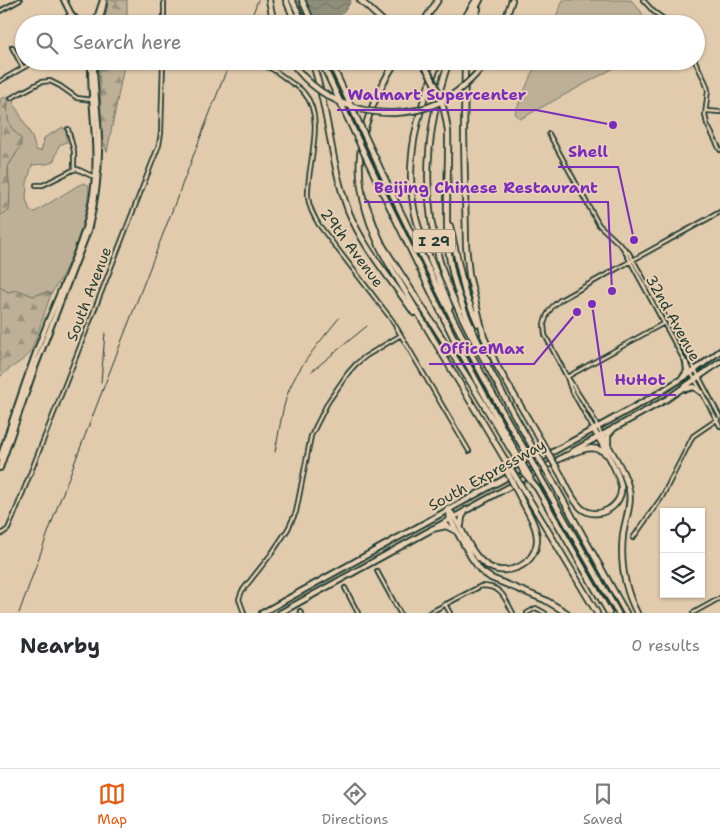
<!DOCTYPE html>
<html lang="en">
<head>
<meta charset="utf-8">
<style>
  :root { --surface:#fff; --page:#f7f7f7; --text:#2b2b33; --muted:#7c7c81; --line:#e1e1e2; --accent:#ea580c }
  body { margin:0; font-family:"Shantell Sans",sans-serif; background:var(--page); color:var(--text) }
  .controls { position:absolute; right:15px; bottom:15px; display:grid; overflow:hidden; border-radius:0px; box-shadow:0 1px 4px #0004 }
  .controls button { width:45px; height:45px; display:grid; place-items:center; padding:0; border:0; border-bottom:1px solid var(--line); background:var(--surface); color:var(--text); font:25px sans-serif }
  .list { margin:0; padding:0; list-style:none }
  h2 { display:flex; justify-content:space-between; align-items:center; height:65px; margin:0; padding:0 20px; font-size:21px }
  h2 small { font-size:16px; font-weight:400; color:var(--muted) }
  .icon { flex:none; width:28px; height:28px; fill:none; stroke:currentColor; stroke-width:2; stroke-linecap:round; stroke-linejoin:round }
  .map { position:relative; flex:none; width:720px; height:613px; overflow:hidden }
  .search { position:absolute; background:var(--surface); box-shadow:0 1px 4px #0004; left:15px; right:15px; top:15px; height:55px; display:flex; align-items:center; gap:12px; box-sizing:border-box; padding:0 18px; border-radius:28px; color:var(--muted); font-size:19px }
  .sheet { height:155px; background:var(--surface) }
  nav { display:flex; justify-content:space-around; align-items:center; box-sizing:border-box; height:70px; border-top:1px solid var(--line); background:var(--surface); font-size:14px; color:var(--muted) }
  nav a { display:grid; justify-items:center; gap:2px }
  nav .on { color:var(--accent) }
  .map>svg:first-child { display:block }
</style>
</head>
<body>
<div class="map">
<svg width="720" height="613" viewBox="0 0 720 613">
  <defs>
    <pattern id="forest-firs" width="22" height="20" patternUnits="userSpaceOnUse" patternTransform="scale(1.25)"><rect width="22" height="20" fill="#beb097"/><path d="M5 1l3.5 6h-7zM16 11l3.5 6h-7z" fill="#9a907c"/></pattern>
    <pattern id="water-waves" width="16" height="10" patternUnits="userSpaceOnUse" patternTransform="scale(1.25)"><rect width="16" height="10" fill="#8f8f7a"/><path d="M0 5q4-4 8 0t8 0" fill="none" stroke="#747665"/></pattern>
  </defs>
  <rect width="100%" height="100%" fill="#e2caad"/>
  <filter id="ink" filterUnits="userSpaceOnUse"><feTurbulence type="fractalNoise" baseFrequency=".02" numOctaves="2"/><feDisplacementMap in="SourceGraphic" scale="10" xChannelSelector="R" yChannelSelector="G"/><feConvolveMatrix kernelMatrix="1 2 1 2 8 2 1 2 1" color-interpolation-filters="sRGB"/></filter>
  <g filter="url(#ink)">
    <path fill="#beb097" stroke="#6e7666" d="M563,0H631L640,10L648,24H553Z
      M537,61H627L520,119L515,113Z
      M11,98L32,137L36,150L41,151L42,148L44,138L63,127L66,131L67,142L59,145C53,167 54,163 32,165L27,183L26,199L30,211L35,212L77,186L84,183L89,186C87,222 71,264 51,294L47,292L33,296L18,290L8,292L0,287V215L10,204L8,166L16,154L21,138C6,125 7,118 8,100Z"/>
    <path fill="url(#forest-firs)" stroke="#6e7666" d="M109,0H127V24H104Z
      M99,61H125L107,152L102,141Z
      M5,97L8,100C7,118 6,125 21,138V146L8,166V177L10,187L9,211L0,215V99Z
      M0,287L8,292L18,290L33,296L47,292L51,294L31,352C22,363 9,367 0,377Z"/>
    <path fill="url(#water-waves)" stroke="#626e5e" d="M304,0H351C347,11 336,21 324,24C315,26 297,24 287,24Z"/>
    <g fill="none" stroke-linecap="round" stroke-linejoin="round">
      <g stroke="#1f3d34" stroke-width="6">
        <path id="minor" d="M643,0L654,12L671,24
          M0,11L20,0
          M58,24L71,14
          M164,24V0
          M12,47L23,68
          M695,61L705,81L708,90L705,115L707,124L720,150
          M256,64C271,66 278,73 289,81C294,85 301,88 304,93C327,119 306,166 308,197C309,208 314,216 319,225L392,320L469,451
          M0,81L35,61
          M11,98L41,82L50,81L60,86L77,98L92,100
          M707,111L720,112
          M68,129L74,151V170
          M549,134L599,225L629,253L689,358L720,417
          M36,185H43L73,170L77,169L94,177
          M623,248L720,426
          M567,377L664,323
          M568,378L590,412L602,435
          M594,430L570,387L567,377L545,335L544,324L547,315L552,307L560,300L720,212
          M0,535L8,529L14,515L159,145L161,133L163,61
          M633,538L662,497L693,436L718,419
          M377,571L400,613
          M345,588L358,613
          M445,604L450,613
          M300,611L301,613
          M244,613L239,599L242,591L272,553L288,529L296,512L311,436L328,402L348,373L356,364L366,356L401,335
          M429,613L481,586C502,586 504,597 513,613
          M527,613L536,608L545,613
          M693,613L720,598"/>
      </g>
      <g stroke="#1f3d34" stroke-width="8">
        <path id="major" d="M64,0L76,24
          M75,18L79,24
          M95,24L103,0
          M99,24L104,2
          M683,377L687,371L686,363
          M686,389L694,387L701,392
          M573,451L667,399L720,362
          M0,458C14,415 28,372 45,329C62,285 86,241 93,194C100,149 90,106 91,61
          M0,468L34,370L88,231C96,200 100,171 99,139C98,113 94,87 94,61
          M262,613L654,396L691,373L720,351
          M280,613L565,456"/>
      </g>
      <g stroke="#1f3d34" stroke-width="8">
        <path id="highway" d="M269,0L274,24
          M286,0L296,24
          M292,0L304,24
          M302,0L313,24
          M360,0L386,24
          M422,24L438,0
          M461,24L476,0
          M467,24L480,0
          M472,24L478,9
          M504,24L512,0
          M312,61C329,110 330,162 348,210C363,248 391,279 414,313
          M396,61C352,131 347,185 386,259L507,463
          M439,61C417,109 403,166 416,218C424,249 439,277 450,307
          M449,61C426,126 421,195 440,262C447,288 459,312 471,335C491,373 512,411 533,448
          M465,61L464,133L466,245L469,275L484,337
          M448,132C449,170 445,209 448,247C452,288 470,326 488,362
          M385,179C429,271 473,364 526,452
          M381,189L457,345L518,456
          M365,201L377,233L383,246L469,380L516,458
          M450,226L465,293L478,324
          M483,335L497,366L541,441
          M602,435C611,452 625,471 629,490C632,505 625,520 623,535C620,563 624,588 637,613
          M608,444V435L614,428
          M563,457C576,452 593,442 606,454
          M561,475C566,485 572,500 581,508C597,522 624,506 621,486C619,472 601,442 594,430
          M552,480L626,613
          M544,484L618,613
          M537,488L609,613
          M526,494L597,613
          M448,509C463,525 467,551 485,564C504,579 536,566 537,540C537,525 527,511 520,497
          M449,511L450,519L471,557L481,571L491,578L545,600L567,613
          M461,525L462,517L466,510
          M432,529L446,526L454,530"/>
      </g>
      <use href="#minor" stroke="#ead0b2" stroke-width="2.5"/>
      <use href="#major" stroke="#ead0b2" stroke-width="4"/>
      <use href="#highway" stroke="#ead0b2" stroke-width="4.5"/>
      <path stroke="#1f3d34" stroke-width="1" d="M249,24L258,0
        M312,371L367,326
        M101,382L105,333
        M275,452C279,434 281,414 287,395C297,367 320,342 339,318
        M19,613L57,508L230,61"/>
      <g stroke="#1f3d34" stroke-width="8" stroke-linecap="butt">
        <path id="highway-bridge" d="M291,61C322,108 387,126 438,103C457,94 474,78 487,61
          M321,61L381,189
          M330,61L385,179
          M421,61C436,81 445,107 448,132
          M541,441L561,475
          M533,448L552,480
          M526,452L544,484
          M518,456L530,477
          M516,458L525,474L537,488
          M507,463L526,494
          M503,464L520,497"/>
      </g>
      <use href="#highway-bridge" stroke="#ead0b2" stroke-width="4.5"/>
    </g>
  </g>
  <g text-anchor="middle" stroke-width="4" stroke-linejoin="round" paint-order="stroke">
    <rect fill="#ead0b2" stroke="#5c695a" stroke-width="1" x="413" y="229.5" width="42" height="23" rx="4"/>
    <g font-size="14" font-weight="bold" fill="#1f3d34">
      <text x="434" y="246">I 29</text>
    </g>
    <g font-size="15" fill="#1f3d34" stroke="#ead0b2">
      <text transform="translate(352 248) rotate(53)" y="5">29th Avenue</text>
      <text transform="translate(89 294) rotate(-69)" y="5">South Avenue</text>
      <text transform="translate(673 318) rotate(61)" y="5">32nd Avenue</text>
      <text transform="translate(487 475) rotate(-29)" y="5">South Expressway</text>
    </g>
  </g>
  <path fill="none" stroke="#7b2cbf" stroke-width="2" d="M613 125L536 110H337M634 240L618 167H558M612 291L608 202H364M577 312L534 364H429M592 304L605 395H676"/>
  <g fill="#7b2cbf" stroke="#ead0b2" stroke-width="2">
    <circle cx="613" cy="125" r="5"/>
    <circle cx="634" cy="240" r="5"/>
    <circle cx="612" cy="291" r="5"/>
    <circle cx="577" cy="312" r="5"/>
    <circle cx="592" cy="304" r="5"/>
  </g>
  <g font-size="16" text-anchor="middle" font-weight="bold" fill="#7b2cbf" stroke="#ead0b2" stroke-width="4" stroke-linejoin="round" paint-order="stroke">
    <text x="437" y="100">Walmart Supercenter</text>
    <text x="588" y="157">Shell</text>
    <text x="486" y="193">Beijing Chinese Restaurant</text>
    <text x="482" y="354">OfficeMax</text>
    <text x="640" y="385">HuHot</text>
  </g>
</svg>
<div class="controls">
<button><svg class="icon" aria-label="locate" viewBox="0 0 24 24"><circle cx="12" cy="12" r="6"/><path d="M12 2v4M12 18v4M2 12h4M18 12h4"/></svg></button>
<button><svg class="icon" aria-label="layers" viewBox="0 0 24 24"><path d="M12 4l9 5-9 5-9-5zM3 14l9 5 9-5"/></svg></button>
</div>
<div class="search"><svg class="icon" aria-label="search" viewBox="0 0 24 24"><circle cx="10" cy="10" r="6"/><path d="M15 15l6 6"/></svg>Search here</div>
</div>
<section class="sheet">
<h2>Nearby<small>0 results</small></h2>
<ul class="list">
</ul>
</section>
<nav>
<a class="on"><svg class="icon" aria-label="map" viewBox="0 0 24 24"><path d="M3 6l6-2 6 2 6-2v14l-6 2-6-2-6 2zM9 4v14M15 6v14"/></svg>Map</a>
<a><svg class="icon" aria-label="directions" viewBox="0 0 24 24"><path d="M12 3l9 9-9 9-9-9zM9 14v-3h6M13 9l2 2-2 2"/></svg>Directions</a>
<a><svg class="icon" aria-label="saved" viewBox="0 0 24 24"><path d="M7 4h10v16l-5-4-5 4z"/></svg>Saved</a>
</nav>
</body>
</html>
